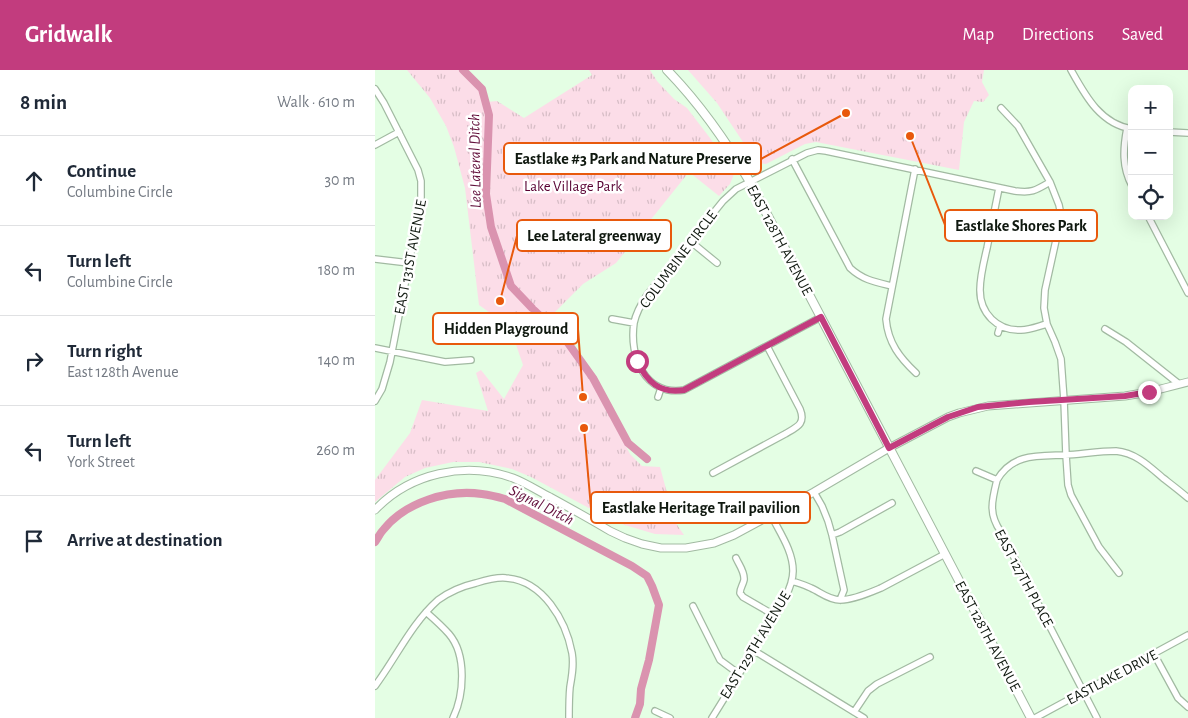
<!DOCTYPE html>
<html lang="en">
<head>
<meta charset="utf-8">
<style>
  :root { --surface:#fff; --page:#f6f6f7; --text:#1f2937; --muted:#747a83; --line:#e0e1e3; --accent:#c23c7e }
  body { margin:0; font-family:"Alegreya Sans",sans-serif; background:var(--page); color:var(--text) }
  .controls { position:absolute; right:15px; top:15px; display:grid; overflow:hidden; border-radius:10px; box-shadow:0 5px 20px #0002 }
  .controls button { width:45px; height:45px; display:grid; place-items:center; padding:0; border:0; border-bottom:1px solid var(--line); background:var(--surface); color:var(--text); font:25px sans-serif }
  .stop { position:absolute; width:15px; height:15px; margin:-11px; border:4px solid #c23c7e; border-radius:50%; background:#fff }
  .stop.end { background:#c23c7e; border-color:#fff; box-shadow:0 1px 5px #0008 }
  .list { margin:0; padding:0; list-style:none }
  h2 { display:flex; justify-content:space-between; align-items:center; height:65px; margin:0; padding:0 20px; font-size:21px }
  h2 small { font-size:16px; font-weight:400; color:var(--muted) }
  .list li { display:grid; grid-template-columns:32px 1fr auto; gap:15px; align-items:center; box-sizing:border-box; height:90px; padding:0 20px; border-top:1px solid var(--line) }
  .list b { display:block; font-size:19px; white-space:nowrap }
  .list p { margin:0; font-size:16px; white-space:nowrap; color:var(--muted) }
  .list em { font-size:16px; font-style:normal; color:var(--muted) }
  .icon { flex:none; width:28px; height:28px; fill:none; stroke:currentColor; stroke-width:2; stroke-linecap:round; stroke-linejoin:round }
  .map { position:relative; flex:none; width:813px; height:648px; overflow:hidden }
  header { display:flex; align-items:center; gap:30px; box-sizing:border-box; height:70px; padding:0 25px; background:var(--accent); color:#fff }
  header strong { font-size:24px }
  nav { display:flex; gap:28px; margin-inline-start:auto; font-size:18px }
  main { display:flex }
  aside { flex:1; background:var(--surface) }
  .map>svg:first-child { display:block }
</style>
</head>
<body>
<header>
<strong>Gridwalk</strong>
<nav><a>Map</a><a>Directions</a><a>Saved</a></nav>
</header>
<main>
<aside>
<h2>8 min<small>Walk · 610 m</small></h2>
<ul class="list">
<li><svg class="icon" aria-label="ahead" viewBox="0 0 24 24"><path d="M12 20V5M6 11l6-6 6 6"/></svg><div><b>Continue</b><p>Columbine Circle</p></div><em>30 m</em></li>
<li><svg class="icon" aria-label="left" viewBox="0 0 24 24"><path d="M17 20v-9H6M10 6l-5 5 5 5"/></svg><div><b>Turn left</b><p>Columbine Circle</p></div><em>180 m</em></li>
<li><svg class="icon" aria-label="right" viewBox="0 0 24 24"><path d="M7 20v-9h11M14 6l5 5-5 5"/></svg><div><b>Turn right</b><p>East 128th Avenue</p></div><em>140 m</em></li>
<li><svg class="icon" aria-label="left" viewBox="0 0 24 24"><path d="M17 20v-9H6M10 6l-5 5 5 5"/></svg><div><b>Turn left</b><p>York Street</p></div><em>260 m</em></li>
<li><svg class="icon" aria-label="arrive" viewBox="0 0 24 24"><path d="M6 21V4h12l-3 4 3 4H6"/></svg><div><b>Arrive at destination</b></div></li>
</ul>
</aside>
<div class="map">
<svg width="813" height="648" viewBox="0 0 813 648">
  <defs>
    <pattern id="park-tufts" width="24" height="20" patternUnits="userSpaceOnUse" patternTransform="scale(1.25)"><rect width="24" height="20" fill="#fcdde8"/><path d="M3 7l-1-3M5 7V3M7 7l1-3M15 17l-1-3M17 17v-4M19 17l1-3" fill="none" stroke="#d7bdc6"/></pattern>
  </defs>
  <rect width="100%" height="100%" fill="#e4fee4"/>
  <path fill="url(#park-tufts)" d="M32,0H84L104,19L112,45L109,110L111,150L132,215L188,272L218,312L255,384L267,396L285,397L300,452L309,465L280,464L240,452L156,407L137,399L104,392H78L50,398L30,407L0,432V410L35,363L47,330L113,341L101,303L106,300L129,329L148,295L135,257L104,235L90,118L79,77L71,56L55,28Z
    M214,0H275L282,11L299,29L312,38L335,68L359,104L355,114L344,126L314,102L241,193L208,214L173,249L136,215L119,159L115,127L116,49L112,32L122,31L149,48L217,5Z
    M313,0H609L607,12L614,25L608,32L599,31L589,52L584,100L441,72L430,74L391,94L382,93L342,33Z"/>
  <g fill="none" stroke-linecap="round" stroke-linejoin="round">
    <path stroke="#da93af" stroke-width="8" d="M88,0L107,19L114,45L111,124L116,157L136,216L157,238
      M160,241L193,273L218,308L253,373L272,389
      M0,472C3,468 5,463 9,459C31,432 73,419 107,424C115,425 123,427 130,429L257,496L272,506L277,516L284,535L274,590L266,619L265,634L260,648"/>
    <g stroke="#a2baa2" stroke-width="8">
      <path id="minor" d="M696,0C710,25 725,54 757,59
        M0,19L9,33L43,100L46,111V131L15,292L7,319L0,331
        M626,38L643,56L675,112L684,135L685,140V152L670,220L669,238L672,254L680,272L686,289L689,330L691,385L693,415L696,425L724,477L744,503
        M752,58C748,79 747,97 757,116
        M794,62L813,63
        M0,75L24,62
        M417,89L475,198C488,210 500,212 517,216
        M540,99L511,249C513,273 525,288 541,303
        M624,118C620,138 616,158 612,178C609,191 605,206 605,220C605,243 622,261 646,260C655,260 664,256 672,254
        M773,146L813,223
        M315,171L342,193
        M0,189L34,193
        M446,247L309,320C270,326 254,287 259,253C261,243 266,234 272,225L348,131L361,119L432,83L443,80L451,81L640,121C657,123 660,121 675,112
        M237,249L259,253
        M730,259L751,272L804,314
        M623,263L625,256
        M0,278L70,292L96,290
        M283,327L286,318
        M601,401L622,410C617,430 613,444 626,462L722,648
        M338,403L410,364C422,357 431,354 425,339L392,276
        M622,410C638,383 663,386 690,385C707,384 724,381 741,381C761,383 774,396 788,408C797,415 805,421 813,428
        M439,422L447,436L453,451L457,465L469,520L465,530
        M457,465L465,462L517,433
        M361,488C364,495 370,502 369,510C368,515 365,518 365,523L368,527L399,545
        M417,511C423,513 430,515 436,518C445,522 454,530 465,530C478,530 494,523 506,518L570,484
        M318,536L345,590L364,604
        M51,542C59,549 67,556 74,564C92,585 89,625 78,648
        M378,580L489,648
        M779,584L803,628L813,637
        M0,616C21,588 36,554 63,530C74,522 88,516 101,513C111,510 121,507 131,508C168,510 191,551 197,583C199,595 197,606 195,617C194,627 194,638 194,648
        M280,641L295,648
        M479,642L493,621L502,614L555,587
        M337,648C354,621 370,594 387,566C397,549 418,522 418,501C418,481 405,463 396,445
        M660,648L813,565"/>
    </g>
    <g stroke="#a2baa2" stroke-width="9">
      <path id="tertiary" d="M0,440C35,403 90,391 138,408C151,413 163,421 175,427C195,438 215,449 235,461L250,468L267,474L286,478H311L339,473L359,465L439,422L514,378L573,347L584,343L613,336L750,326L774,322L813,312"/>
    </g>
    <g stroke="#a2baa2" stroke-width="10">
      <path id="secondary" d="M292,0C325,34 351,71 375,112L656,648"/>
    </g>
    <use href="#minor" stroke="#fff" stroke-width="5.5"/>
    <use href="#tertiary" stroke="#fff" stroke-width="7"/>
    <use href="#secondary" stroke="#fff" stroke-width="8"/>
  </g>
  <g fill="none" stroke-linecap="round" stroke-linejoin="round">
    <path stroke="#c23c7e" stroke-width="6" d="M262,291C272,312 285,324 309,320L446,247L514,378L573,347L603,337L654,332L750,326L774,322"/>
  </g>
  <g text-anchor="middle" stroke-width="5" stroke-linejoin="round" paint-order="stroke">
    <g font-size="15" fill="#580132" stroke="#fff">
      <text x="198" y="121">Lake Village Park</text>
    </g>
    <g font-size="15" fill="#0f180f" stroke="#fff">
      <text transform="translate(405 170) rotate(62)" y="5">EAST 128TH AVENUE</text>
      <text transform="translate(35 187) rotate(-79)" y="5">EAST 131ST AVENUE</text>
      <text transform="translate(303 189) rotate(-53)" y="5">COLUMBINE CIRCLE</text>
      <text transform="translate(649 508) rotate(62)" y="5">EAST 127TH PLACE</text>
      <text transform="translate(613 566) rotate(62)" y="5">EAST 128TH AVENUE</text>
      <text transform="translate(380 575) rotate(-59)" y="5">EAST 129TH AVENUE</text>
      <text transform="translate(737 607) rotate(-28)" y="5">EASTLAKE DRIVE</text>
    </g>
    <g font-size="16" font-style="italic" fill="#63103c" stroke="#fff">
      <text transform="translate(99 91) rotate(-91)" y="6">Lee Lateral Ditch</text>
      <text transform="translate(167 434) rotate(27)" y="6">Signal Ditch</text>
    </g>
  </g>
  <path fill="none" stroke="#e8590c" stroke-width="2" d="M471 43L386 89M535 66L570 155M125 231L142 166M208 327L203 259M209 358L216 438"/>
  <g fill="#e8590c" stroke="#fff" stroke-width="2">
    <circle cx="471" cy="43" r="5"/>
    <circle cx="535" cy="66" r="5"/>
    <circle cx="125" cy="231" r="5"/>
    <circle cx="208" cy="327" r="5"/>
    <circle cx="209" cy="358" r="5"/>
  </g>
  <g fill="#fff" stroke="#e8590c" stroke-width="2">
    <rect x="129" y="73" width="257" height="31" rx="5"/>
    <rect x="570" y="140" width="152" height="31" rx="5"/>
    <rect x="142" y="150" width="154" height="31" rx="5"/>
    <rect x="58" y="243" width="145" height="31" rx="5"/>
    <rect x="216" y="422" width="219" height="31" rx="5"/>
  </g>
  <g font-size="16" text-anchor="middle" font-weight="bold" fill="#0f180f">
    <text x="258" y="94">Eastlake #3 Park and Nature Preserve</text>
    <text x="646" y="161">Eastlake Shores Park</text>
    <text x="219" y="171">Lee Lateral greenway</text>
    <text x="131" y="264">Hidden Playground</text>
    <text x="326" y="443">Eastlake Heritage Trail pavilion</text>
  </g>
</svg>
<div class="controls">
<button>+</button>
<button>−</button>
<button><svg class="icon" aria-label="locate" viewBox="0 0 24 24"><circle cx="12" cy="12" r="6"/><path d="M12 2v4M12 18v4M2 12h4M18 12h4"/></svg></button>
</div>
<div class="stop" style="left:262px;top:291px"></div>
<div class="stop end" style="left:774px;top:322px"></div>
</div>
</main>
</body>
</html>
